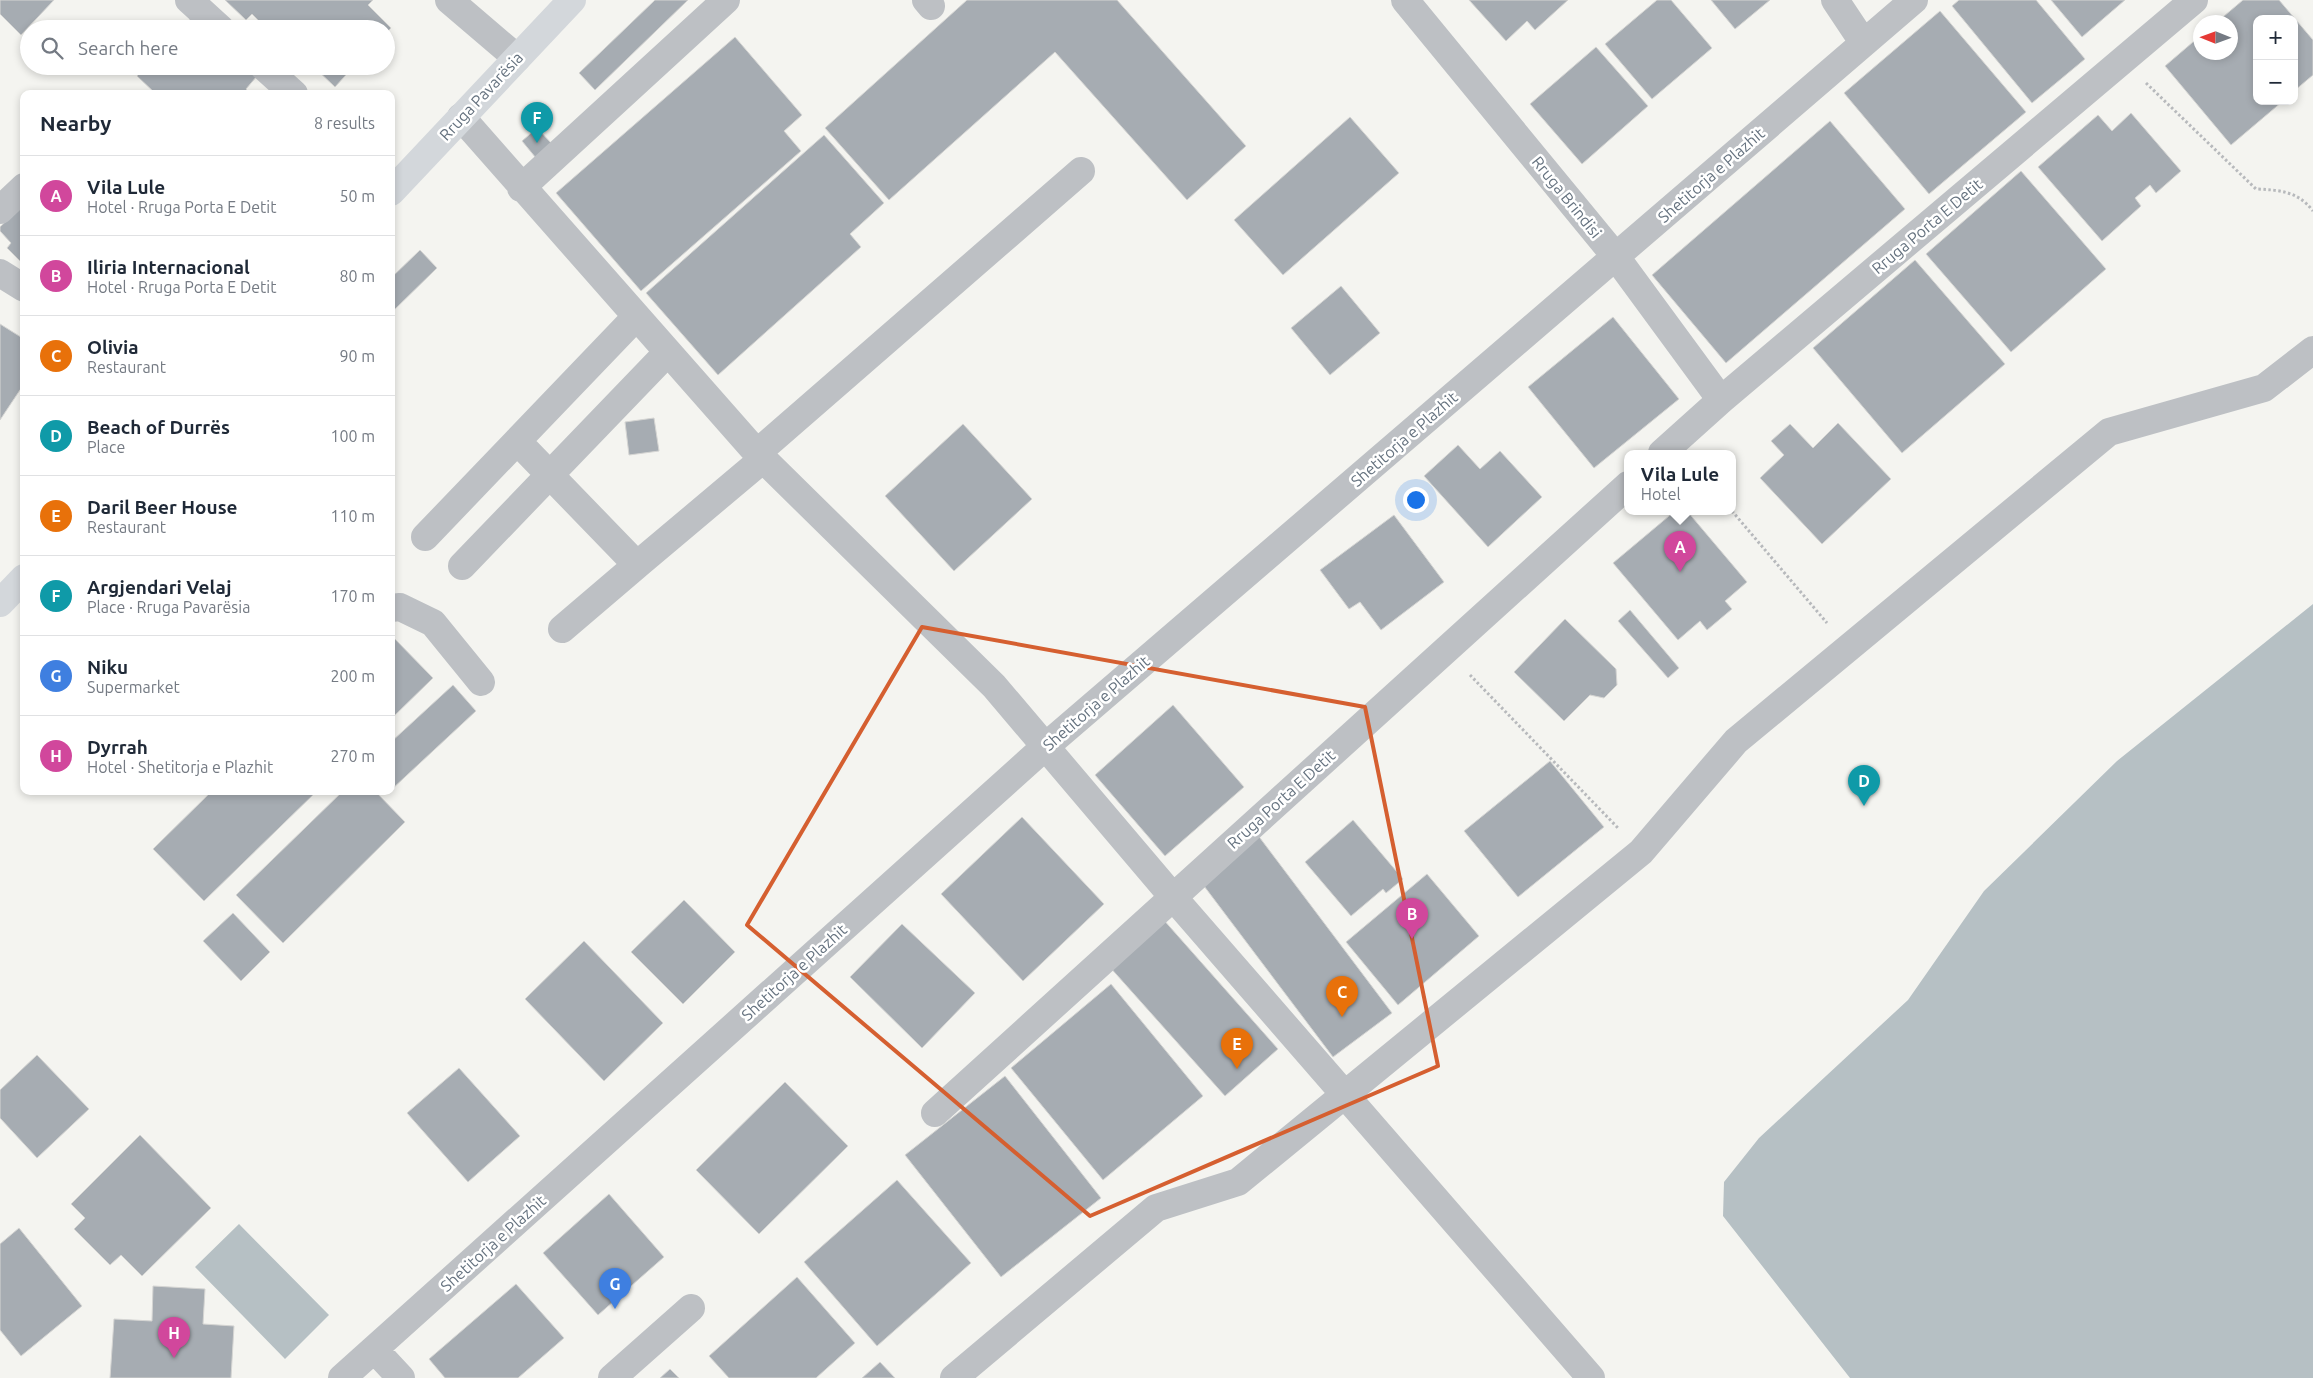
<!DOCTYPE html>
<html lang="en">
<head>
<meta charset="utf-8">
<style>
  :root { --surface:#fff; --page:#f6f6f7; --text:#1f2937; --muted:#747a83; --line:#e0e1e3; --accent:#2563eb }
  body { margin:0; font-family:Ubuntu,sans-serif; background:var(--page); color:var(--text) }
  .controls { position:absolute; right:15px; top:15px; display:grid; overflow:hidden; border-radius:10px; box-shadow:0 2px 8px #0003 }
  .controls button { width:45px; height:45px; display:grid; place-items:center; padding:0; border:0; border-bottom:1px solid var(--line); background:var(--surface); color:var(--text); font:25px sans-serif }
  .compass { position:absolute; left:2193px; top:15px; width:45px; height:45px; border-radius:50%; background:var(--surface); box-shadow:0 2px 8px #0003; rotate:271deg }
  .you { position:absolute; left:1415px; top:499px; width:18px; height:18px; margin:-12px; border:4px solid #fff; border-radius:50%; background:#1a73e8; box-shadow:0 0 0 8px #1a73e833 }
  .badge { display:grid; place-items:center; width:32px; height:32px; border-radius:50%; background:var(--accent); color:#fff; font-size:16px; font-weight:700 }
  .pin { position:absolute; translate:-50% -41px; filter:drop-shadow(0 1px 2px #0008) }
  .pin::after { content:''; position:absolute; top:26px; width:18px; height:15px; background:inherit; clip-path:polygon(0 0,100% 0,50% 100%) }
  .popup { position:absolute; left:1624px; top:450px; width:112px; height:65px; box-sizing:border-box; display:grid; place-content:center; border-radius:10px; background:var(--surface); filter:drop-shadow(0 1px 4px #0005); font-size:16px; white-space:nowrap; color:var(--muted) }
  .popup b { font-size:19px; color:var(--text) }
  .popup::after { content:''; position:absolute; left:50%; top:100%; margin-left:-10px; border:10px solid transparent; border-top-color:var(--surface) }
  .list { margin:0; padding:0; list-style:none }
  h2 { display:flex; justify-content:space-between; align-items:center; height:65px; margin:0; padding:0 20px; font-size:21px }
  h2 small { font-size:16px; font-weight:400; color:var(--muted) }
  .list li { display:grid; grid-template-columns:32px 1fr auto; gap:15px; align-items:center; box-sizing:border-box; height:80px; padding:0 20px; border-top:1px solid var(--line) }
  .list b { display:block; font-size:19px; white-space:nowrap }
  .list p { margin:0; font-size:16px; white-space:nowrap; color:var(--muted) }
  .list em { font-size:16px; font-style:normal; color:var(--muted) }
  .icon { flex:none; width:28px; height:28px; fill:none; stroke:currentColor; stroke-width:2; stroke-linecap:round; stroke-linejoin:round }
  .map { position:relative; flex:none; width:2313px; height:1378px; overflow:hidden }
  .search { position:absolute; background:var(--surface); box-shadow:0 2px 8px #0003; left:20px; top:20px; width:375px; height:55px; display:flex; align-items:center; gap:12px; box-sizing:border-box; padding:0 18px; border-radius:28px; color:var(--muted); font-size:19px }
  .panel { position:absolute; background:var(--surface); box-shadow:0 2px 8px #0003; left:20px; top:90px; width:375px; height:705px; border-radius:10px }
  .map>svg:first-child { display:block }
</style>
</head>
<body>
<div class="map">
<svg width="2313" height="1378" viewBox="0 0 2313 1378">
  <rect width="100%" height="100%" fill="#f4f4f0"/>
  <path fill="#b6c0c4" d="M2313,604V1378H1850L1723,1216L1724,1182L1759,1138L1908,1000L1984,891L2117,761Z
    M239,1224L329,1315L285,1359L195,1267Z"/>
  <path fill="#a6acb2" stroke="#d5d5d3" d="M0,0H54L21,35L0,14Z
    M225,0H373L368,5L391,28L386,33V29H267L252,14L246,20Z
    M655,0H688L595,90L579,73Z
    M967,0H1117L1246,146L1187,200L1055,52L889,200L825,128Z
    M1469,0H1568L1535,30L1527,21L1506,41Z
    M1657,0H1671L1712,48L1652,99L1605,44Z
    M1711,0H1770L1735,29Z
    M1959,0H2036L2085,59L2032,103L1952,6Z
    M2051,0H2125L2082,37Z
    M2243,0H2279L2313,40V75L2294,91V19H2257V101H2283L2231,145L2165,66L2200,36V52H2230V22H2217Z
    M1940,11L2026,112L1929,194L1844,93Z
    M193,16L207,29H182Z
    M735,37L802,115L784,131L801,151L641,291L556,193Z
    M1596,47L1648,106L1582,164L1530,104Z
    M147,66H247L257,76L246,89L251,94H156L137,76Z
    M313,66H354L335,87Z
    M2131,113L2181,171L2156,193L2150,185L2135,198L2141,206L2102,241L2038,167L2098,115L2112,131Z
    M1350,117L1399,173L1283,275L1234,220Z
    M1830,121L1905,209L1726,363L1652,275Z
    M537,128L552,144L536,158L522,141Z
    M824,135L884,203L850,234L861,247L718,375L646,293Z
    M2021,171L2106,269L2011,352L1926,254Z
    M24,204V265L7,248L11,243L0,231V227Z
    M420,250L437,268L391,313V278Z
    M1915,260L2005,364L1902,453L1813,348Z
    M1341,286L1380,333L1330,375L1291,328Z
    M1613,317L1679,399L1594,468L1528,387Z
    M0,324L24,339V384L0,420Z
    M654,418L659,451L629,455L625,422Z
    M1838,423L1891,479L1822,544L1760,478L1784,455L1771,441L1790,424L1813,448Z
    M963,424L1032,499L954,571L885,496Z
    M1458,445L1480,469L1500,451L1542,497L1488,547L1424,476Z
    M1675,511H1687L1747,582L1725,601L1732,609L1707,630L1700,621L1678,640L1613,563Z
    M1394,515L1444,582L1381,630L1360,602L1349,609L1320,570Z
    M1630,610L1679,668L1668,678L1618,621Z
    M1565,619L1616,669L1617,685L1604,698L1590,695L1564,721L1514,672Z
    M391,635L433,678L391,719Z
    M453,685L476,711L391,790V742Z
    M1173,705L1244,787L1165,856L1095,775Z
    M1550,761L1604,827L1518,897L1464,831Z
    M212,791H317L204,901L153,849Z
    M343,791H375L405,822L283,943L236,895Z
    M1022,817L1104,904L1023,981L941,894Z
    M1353,820L1403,879L1386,893L1383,889L1351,916L1305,862Z
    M1257,834L1392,1013L1333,1057L1198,878Z
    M1427,874L1479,936L1398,1005L1346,942Z
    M684,900L735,952L683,1004L631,952Z
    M233,913L270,952L241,981L203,941Z
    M1162,918L1278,1049L1225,1096L1108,965Z
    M902,924L975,993L922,1048L850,977Z
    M584,941L663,1023L604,1081L525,999Z
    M1111,984L1203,1096L1103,1180L1011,1068Z
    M37,1055L89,1109L37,1158L0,1118V1090Z
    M459,1068L520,1136L468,1182L407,1113Z
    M1005,1076L1101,1198L1001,1277L905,1155Z
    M785,1082L848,1146L759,1234L696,1170Z
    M140,1135L211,1208L142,1276L121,1255L110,1265L74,1229L85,1218L71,1204Z
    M897,1180L971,1263L877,1346L804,1262Z
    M609,1194L664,1257L598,1315L543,1253Z
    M19,1228L82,1306L21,1356L0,1330V1244Z
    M797,1277L855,1343L816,1378H729L709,1356Z
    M516,1284L564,1338L518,1378H445L429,1359Z
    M153,1286L205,1289L203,1324L234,1326L231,1378H110L114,1319L152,1321Z
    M880,1362L895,1378H862Z
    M670,1369L679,1378H660Z"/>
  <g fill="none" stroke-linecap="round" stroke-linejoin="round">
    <path stroke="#b7b9bc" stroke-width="3" stroke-dasharray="2.5 2.5" stroke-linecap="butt" d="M2146,83L2256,189C2279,190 2298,191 2313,211
      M1732,511L1827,623
      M1470,675L1618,828"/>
    <path stroke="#bdc0c4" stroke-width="28" d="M189,0L221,29
      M449,0L517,58
      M926,0L931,6
      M1405,0L1616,257L1721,400
      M1835,0L1863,42
      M263,66L294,94
      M461,117L757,453L1081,171
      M521,188L726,0
      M0,210L24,187
      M0,273L24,288
      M517,441L637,565L763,459
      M757,453L994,686L1173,897L1591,1378
      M1662,453L1721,400L2194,0
      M425,537L636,317
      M462,566L667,353
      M391,608L400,607L433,623L481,682
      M562,629L637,565
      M935,1113L1628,485
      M375,1350L401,1378
      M342,1378L1046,746L1914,0
      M612,1378L691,1308
      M954,1378L1156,1208L1238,1182L1641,852L1736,741L2109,432L2264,388L2313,350"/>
    <path stroke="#d3d7db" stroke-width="28" d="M391,192L572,0
      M0,603L24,578"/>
  </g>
  <path fill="none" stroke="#d55f30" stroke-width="4" stroke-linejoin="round" d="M922,627L1365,707L1438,1066L1090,1216L747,925Z"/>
  <g text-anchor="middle" stroke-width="5" stroke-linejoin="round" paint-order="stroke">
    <g font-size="16" fill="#65727f" stroke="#fff">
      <text transform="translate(481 96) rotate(-47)" y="6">Rruga Pavarësia</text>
      <text transform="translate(1711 175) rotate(-41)" y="6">Shetitorja e Plazhit</text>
      <text transform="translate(1567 197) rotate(51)" y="6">Rruga Brindisi</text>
      <text transform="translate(1927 226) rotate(-40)" y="6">Rruga Porta E Detit</text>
      <text transform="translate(1404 439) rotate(-41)" y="6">Shetitorja e Plazhit</text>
      <text transform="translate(1096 703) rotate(-41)" y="6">Shetitorja e Plazhit</text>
      <text transform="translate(1281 799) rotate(-42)" y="6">Rruga Porta E Detit</text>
      <text transform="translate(794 972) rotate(-42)" y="6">Shetitorja e Plazhit</text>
      <text transform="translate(493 1243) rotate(-42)" y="6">Shetitorja e Plazhit</text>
    </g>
  </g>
</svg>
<div class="controls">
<button>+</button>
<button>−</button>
</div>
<svg class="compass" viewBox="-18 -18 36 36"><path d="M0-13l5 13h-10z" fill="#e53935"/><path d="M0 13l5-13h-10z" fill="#747a83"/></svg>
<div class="you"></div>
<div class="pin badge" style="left:1680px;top:572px;background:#d1479c">A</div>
<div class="popup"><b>Vila Lule</b>Hotel</div>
<div class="pin badge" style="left:1412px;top:939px;background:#d1479c">B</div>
<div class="pin badge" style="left:1342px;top:1017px;background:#e8710a">C</div>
<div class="pin badge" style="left:1864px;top:806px;background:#0f9aa8">D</div>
<div class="pin badge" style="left:1237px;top:1069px;background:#e8710a">E</div>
<div class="pin badge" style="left:537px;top:143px;background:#0f9aa8">F</div>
<div class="pin badge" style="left:615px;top:1309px;background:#3f7fe0">G</div>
<div class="pin badge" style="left:174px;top:1358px;background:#d1479c">H</div>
<div class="search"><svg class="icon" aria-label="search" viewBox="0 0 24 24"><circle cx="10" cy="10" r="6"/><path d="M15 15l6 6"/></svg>Search here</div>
<section class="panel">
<h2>Nearby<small>8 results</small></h2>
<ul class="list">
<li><span class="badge" style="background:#d1479c">A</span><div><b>Vila Lule</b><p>Hotel · Rruga Porta E Detit</p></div><em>50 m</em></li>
<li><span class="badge" style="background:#d1479c">B</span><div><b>Iliria Internacional</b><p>Hotel · Rruga Porta E Detit</p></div><em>80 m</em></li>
<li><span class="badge" style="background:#e8710a">C</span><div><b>Olivia</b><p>Restaurant</p></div><em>90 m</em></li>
<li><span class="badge" style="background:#0f9aa8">D</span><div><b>Beach of Durrës</b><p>Place</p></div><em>100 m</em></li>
<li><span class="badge" style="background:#e8710a">E</span><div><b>Daril Beer House</b><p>Restaurant</p></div><em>110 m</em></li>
<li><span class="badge" style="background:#0f9aa8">F</span><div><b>Argjendari Velaj</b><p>Place · Rruga Pavarësia</p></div><em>170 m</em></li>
<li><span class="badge" style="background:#3f7fe0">G</span><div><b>Niku</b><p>Supermarket</p></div><em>200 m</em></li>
<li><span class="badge" style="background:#d1479c">H</span><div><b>Dyrrah</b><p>Hotel · Shetitorja e Plazhit</p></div><em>270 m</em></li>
</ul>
</section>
</div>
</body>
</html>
